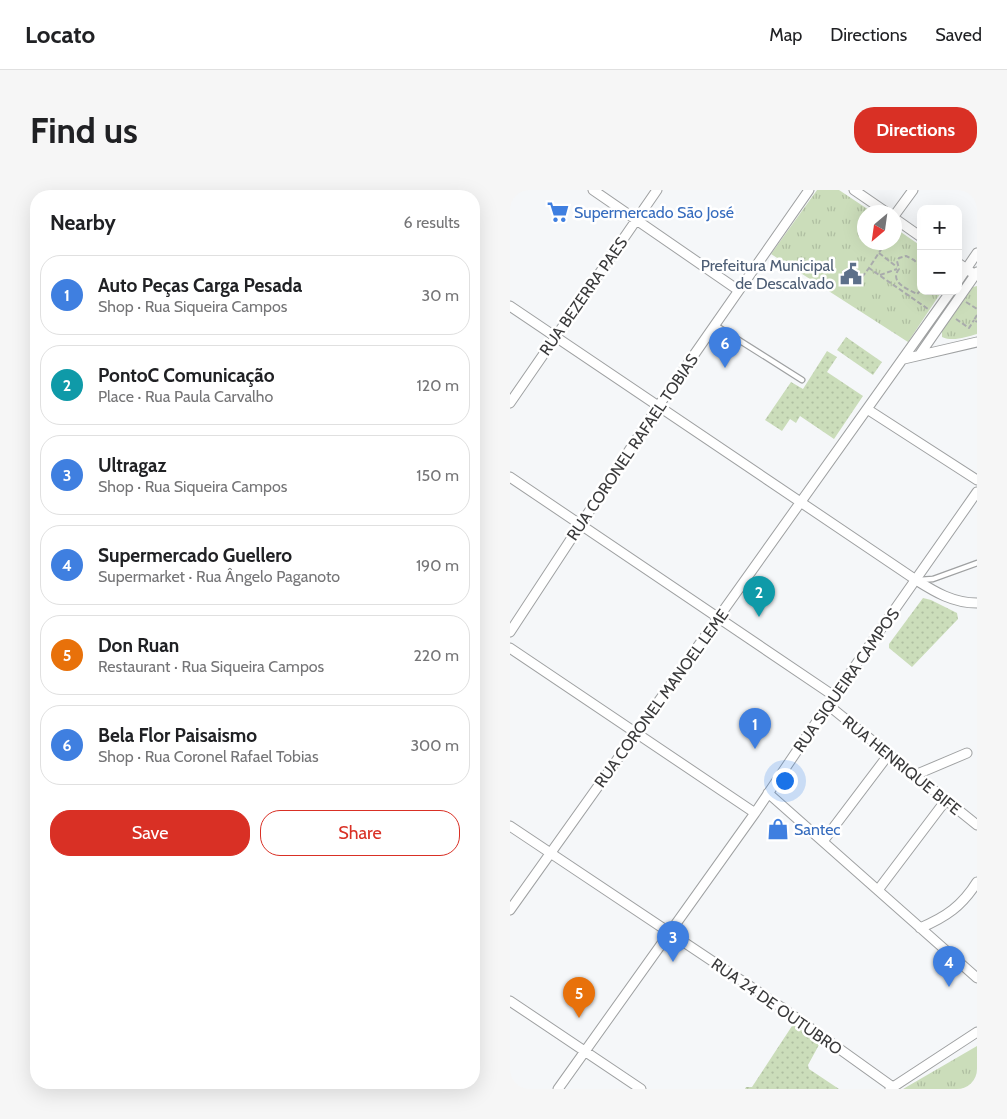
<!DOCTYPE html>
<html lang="en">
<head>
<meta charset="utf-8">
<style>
  :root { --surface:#fff; --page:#f6f6f6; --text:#202124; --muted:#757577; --line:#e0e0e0; --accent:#d93025 }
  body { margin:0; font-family:Cabin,sans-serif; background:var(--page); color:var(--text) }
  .controls { position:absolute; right:15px; top:15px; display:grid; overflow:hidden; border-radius:10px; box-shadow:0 5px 20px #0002 }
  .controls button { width:45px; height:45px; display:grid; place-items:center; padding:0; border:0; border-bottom:1px solid var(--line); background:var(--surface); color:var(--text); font:25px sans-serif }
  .compass { position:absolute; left:347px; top:15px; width:45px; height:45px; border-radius:50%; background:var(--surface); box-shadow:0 5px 20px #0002; rotate:209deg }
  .you { position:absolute; left:274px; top:590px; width:18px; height:18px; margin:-12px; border:4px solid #fff; border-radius:50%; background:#1a73e8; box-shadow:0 0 0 8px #1a73e833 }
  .badge { display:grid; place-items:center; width:32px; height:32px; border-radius:50%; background:var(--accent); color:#fff; font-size:16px; font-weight:700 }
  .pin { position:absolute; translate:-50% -41px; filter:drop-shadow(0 1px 2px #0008) }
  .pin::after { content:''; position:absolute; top:26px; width:18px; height:15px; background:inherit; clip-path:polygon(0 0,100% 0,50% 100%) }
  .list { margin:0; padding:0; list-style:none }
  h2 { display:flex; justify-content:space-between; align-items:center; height:65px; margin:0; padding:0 20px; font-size:21px }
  h2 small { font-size:16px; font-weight:400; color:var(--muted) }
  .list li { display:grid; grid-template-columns:32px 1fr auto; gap:15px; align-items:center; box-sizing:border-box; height:80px; margin:0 10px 10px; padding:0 10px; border:1px solid var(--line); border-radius:20px }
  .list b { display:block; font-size:19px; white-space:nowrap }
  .list p { margin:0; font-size:16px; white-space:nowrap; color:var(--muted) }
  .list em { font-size:16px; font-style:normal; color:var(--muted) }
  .actions { display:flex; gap:10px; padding:15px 20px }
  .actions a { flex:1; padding:11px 0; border:1px solid var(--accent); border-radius:20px; text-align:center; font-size:18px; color:var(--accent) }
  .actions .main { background:var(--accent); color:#fff }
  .map { position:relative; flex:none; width:467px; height:899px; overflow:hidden; border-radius:20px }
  header { display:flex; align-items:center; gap:30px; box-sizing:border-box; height:70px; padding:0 25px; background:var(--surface); border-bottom:1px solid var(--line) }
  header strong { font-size:24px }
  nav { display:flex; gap:28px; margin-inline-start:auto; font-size:18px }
  .intro { display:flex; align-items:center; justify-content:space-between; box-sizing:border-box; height:120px; padding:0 30px }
  h1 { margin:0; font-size:35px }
  .button { padding:12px 22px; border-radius:20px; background:var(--accent); color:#fff; font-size:18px; font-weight:700 }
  main { display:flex; gap:30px; padding:0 30px }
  aside { flex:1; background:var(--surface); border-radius:20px; box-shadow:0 5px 20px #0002 }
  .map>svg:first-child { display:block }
</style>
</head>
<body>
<header>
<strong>Locato</strong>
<nav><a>Map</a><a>Directions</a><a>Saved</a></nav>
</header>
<div class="intro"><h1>Find us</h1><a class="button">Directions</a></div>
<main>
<aside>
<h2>Nearby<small>6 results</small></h2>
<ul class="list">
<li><span class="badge" style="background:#3f7fe0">1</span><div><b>Auto Peças Carga Pesada</b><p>Shop · Rua Siqueira Campos</p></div><em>30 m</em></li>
<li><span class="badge" style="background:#0f9aa8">2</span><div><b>PontoC Comunicação</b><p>Place · Rua Paula Carvalho</p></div><em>120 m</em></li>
<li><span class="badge" style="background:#3f7fe0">3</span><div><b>Ultragaz</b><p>Shop · Rua Siqueira Campos</p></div><em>150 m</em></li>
<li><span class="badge" style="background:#3f7fe0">4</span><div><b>Supermercado Guellero</b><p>Supermarket · Rua Ângelo Paganoto</p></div><em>190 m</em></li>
<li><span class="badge" style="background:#e8710a">5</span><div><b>Don Ruan</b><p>Restaurant · Rua Siqueira Campos</p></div><em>220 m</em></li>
<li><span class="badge" style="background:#3f7fe0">6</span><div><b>Bela Flor Paisaismo</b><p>Shop · Rua Coronel Rafael Tobias</p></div><em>300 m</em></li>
</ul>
<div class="actions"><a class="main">Save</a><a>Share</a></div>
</aside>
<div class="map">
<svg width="467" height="899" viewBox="0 0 467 899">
  <defs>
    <pattern id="grass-dots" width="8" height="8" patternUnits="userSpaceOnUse" patternTransform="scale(1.25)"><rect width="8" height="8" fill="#cbddba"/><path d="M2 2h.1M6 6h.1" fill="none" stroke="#afbea1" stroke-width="1.8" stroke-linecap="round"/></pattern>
    <pattern id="park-tufts" width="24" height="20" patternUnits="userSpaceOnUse" patternTransform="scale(1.25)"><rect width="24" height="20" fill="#cbddba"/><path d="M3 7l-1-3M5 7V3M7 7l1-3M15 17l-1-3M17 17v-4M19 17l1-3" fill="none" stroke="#afbea1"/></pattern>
  </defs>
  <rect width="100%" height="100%" fill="#f5f7f9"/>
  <path fill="url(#grass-dots)" d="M336,147L372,172L363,185L327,160Z
    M317,161L327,167L317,182L353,206L324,249L290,226L286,233L280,229L272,241L255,230L281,192L293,199Z
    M413,408L421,410L447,423L448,429L402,477L379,458V454Z
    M284,835L310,853L298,875L299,879L329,899H235L236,897H242L282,836Z"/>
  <path fill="url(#park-tufts)" d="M307,0H329L362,22H354V52H384L385,38L411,56V101H432L398,152L261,64Z
    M467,96V144C456,147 443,152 432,147V141L463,97Z
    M467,856V889L455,899H393Z"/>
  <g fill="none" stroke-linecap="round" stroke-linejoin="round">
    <g stroke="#9fa1a2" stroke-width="7">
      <path id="lane" d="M205,135L292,190
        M409,390L423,389L467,373"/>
    </g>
    <g stroke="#9fa1a2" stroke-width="11">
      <path id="street" d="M83,0L228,100
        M344,0L376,22
        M384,26L403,0
        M384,28L411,47
        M448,73L461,82
        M448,91L467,63
        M0,116L406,390C425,402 443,413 467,413
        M410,164L467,82
        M394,169L467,152
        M0,213L147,0
        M357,219L467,290
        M0,287L324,506
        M0,442L149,215L299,0
        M0,458L245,623
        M318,515L467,635
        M405,585L457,563
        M258,603L467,788
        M0,636L271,817L384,898
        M314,650L379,564
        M368,700L436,610
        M0,720L441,101
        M410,738C436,727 452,716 467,692
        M0,811L131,899
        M48,899L245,623L324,506L467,302
        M380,899L467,842"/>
    </g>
    <path stroke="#a9abac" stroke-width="2" stroke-dasharray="5 2.5" stroke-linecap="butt" d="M376,52L359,78L418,119
      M369,63L387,77
      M411,77L404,70L396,66L389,68L387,71L389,79C379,92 397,99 407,104L411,100
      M370,85L387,79
      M352,87L359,78
      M456,112L467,119
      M467,125L464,130L467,132
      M446,129L459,138L464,130"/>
    <use href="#lane" stroke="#fff" stroke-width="4.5"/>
    <use href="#street" stroke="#fff" stroke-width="9"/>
  </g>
  <defs>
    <g id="supermarket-bare" transform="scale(1.725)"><path d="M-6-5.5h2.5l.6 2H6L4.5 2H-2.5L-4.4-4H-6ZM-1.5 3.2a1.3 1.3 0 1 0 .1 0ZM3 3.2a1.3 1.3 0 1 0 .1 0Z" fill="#3f7fe0" stroke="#fff" stroke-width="2.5" paint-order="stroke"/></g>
    <g id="civic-bare" transform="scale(1.725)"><path d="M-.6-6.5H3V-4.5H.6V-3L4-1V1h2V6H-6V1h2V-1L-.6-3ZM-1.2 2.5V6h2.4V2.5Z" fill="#5c6f8a" stroke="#fff" stroke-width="2.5" paint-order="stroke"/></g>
    <g id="shop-bare" transform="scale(1.725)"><path d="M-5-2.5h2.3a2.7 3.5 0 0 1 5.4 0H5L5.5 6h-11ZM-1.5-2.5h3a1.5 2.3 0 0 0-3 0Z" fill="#3f7fe0" stroke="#fff" stroke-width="2.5" paint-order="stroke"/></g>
  </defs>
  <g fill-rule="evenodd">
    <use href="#supermarket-bare" x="48" y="22"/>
    <use href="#civic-bare" x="341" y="84"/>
    <use href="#shop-bare" x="268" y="639"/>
  </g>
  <g text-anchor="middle" stroke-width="5" stroke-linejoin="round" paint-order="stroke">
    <g font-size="16" fill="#366cbe" stroke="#fff" text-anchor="start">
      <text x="64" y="28">Supermercado São José</text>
      <text x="284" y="645">Santec</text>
    </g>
    <g font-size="16" fill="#4e5e75" stroke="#fff" text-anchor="end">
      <text x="324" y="81">Prefeitura Municipal<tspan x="324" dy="18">de Descalvado</tspan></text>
    </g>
    <g font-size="16" fill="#3a3a3b" stroke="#fff">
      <text transform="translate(73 106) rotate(-55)" y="6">RUA BEZERRA PAES</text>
      <text transform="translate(122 257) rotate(-56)" y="6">RUA CORONEL RAFAEL TOBIAS</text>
      <text transform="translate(336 490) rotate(-55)" y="6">RUA SIQUEIRA CAMPOS</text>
      <text transform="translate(151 508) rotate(-54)" y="6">RUA CORONEL MANOEL LEME</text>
      <text transform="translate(392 575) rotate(39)" y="6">RUA HENRIQUE BIFE</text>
      <text transform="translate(267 816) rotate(35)" y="6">RUA 24 DE OUTUBRO</text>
    </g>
  </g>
</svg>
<div class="controls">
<button>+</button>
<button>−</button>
</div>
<svg class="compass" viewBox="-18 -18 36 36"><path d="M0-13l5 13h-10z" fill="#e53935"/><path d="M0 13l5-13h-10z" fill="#757577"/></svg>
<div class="you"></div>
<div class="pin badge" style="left:245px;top:559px;background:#3f7fe0">1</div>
<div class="pin badge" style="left:249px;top:427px;background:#0f9aa8">2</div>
<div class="pin badge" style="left:163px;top:772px;background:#3f7fe0">3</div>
<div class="pin badge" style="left:439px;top:797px;background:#3f7fe0">4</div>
<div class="pin badge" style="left:69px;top:828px;background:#e8710a">5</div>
<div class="pin badge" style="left:215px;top:178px;background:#3f7fe0">6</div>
</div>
</main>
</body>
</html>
